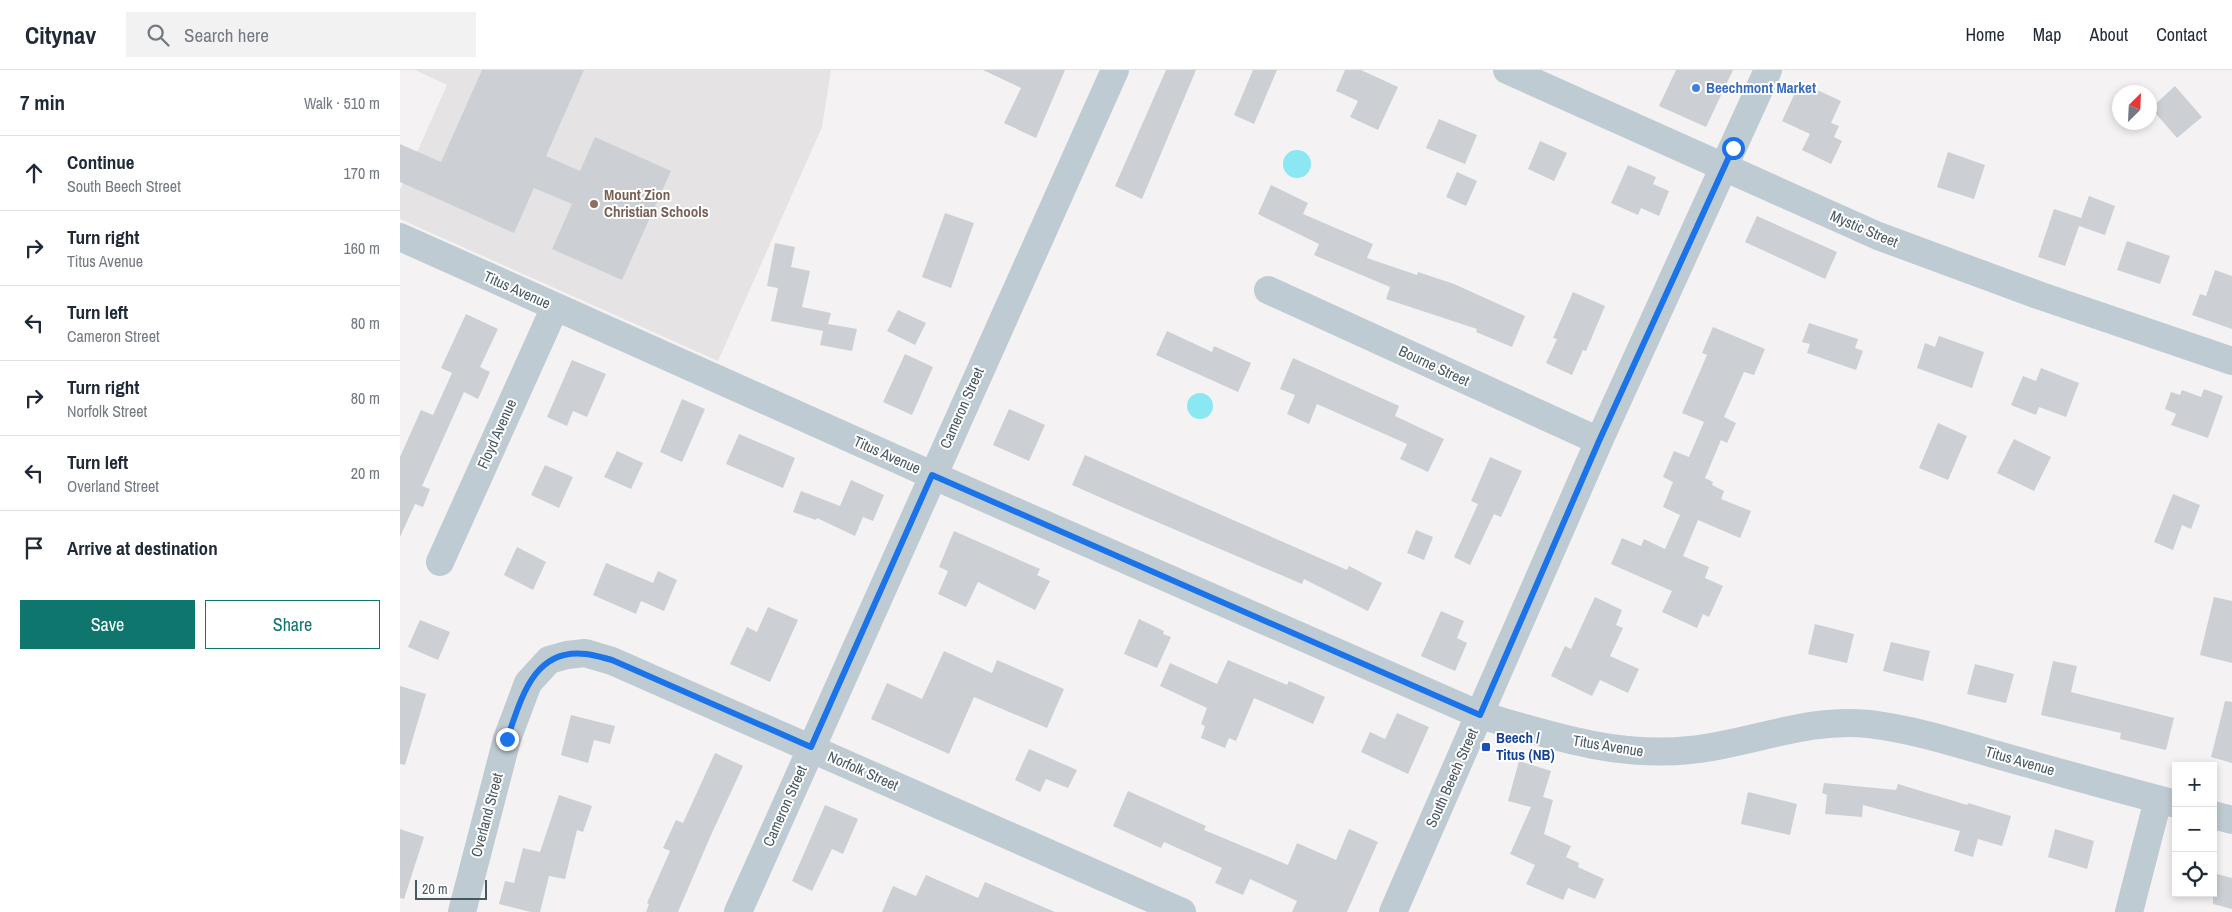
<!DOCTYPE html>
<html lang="en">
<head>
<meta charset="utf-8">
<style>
  :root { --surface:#fff; --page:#f2f2f3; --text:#1f2937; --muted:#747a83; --line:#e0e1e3; --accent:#0f766e }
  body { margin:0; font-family:"Archivo Narrow",sans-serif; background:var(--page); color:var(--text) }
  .controls { position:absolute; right:15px; bottom:15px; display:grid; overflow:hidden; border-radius:0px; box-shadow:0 2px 8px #0003 }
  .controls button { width:45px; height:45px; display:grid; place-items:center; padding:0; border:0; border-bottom:1px solid var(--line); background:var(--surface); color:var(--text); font:25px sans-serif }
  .compass { position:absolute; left:1712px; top:15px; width:45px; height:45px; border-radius:50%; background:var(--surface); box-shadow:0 2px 8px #0003; rotate:24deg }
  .scale { position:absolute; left:15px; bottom:12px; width:72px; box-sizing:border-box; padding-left:5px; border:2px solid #485861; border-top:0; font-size:14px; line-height:18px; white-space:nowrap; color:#485861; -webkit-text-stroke:4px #fff; paint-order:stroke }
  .stop { position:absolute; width:15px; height:15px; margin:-11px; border:4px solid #1a73e8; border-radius:50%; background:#fff }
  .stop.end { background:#1a73e8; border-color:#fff; box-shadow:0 1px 5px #0008 }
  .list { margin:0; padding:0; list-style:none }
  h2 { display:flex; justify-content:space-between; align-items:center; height:65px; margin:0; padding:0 20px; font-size:21px }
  h2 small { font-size:16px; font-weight:400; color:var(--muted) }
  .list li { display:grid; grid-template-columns:32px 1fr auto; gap:15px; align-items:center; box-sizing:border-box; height:75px; padding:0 20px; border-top:1px solid var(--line) }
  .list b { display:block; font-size:19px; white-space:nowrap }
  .list p { margin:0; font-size:16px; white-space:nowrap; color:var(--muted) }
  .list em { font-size:16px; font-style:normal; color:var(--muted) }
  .actions { display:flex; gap:10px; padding:15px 20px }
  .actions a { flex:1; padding:11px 0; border:1px solid var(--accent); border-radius:0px; text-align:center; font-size:18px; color:var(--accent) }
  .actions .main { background:var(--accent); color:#fff }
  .icon { flex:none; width:28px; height:28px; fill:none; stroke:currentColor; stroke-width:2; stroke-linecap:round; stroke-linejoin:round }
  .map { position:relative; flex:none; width:1832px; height:842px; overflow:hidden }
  header { display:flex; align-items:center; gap:30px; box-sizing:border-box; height:70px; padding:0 25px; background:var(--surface); border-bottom:1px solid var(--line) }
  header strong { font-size:24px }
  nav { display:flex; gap:28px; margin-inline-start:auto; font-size:18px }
  .search { width:350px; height:45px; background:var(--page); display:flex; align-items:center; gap:12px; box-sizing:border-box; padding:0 18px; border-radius:0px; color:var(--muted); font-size:19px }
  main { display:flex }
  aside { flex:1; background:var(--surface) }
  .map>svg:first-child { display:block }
</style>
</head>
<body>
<header>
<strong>Citynav</strong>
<div class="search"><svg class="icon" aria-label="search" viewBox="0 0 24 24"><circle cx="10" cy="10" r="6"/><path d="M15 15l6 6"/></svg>Search here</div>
<nav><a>Home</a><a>Map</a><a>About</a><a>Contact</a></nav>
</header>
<main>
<aside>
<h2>7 min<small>Walk · 510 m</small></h2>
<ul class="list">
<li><svg class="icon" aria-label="ahead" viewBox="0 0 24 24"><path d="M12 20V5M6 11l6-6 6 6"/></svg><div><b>Continue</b><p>South Beech Street</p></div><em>170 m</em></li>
<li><svg class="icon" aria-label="right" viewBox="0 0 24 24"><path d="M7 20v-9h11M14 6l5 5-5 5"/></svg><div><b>Turn right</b><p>Titus Avenue</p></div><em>160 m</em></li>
<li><svg class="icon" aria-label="left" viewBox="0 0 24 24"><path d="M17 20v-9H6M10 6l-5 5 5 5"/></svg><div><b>Turn left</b><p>Cameron Street</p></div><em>80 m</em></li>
<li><svg class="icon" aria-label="right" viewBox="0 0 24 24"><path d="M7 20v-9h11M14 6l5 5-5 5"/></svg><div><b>Turn right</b><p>Norfolk Street</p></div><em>80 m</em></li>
<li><svg class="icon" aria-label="left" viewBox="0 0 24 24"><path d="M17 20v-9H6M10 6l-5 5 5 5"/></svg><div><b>Turn left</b><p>Overland Street</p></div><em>20 m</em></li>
<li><svg class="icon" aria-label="arrive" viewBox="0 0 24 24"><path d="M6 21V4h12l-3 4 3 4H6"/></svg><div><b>Arrive at destination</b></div></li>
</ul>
<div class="actions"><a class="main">Save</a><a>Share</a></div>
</aside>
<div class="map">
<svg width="1832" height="842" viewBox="0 0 1832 842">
  <rect width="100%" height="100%" fill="#f4f2f2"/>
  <path fill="#e5e3e4" d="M15,0H431L422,57L318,291L0,149V120L47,15Z"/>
  <path fill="#8be7f1" d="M883 94a14 14 0 1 1 28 0a14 14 0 1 1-28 0Z
    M787 336a13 13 0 1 1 26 0a13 13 0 1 1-26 0Z"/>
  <path fill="#ccd0d4" d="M82,0H184L146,86L180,101L195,67L271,101L222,210L152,179L172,134L134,118L114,163L0,112V74L41,92Z
    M583,0H665L636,68L604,53L621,18Z
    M766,0H796L742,129L715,116Z
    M853,0H877L854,54L834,45Z
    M945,0H961L998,17L978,60L950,47L958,31L936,21Z
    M1276,0H1333L1306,57L1259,36Z
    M1400,12L1441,31L1431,53L1439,56L1434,67L1442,71L1431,94L1402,80L1410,64L1382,51Z
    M1775,16L1802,47L1777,68L1751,38Z
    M1039,49L1077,65L1065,94L1026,78Z
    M1140,71L1167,83L1154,111L1128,99Z
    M1548,82L1585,95L1574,129L1537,117Z
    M1228,95L1256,107L1253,114L1269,121L1259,146L1241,138L1238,145L1211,133Z
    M1057,102L1077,111L1066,136L1046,127Z
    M871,115L908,133L903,144L973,174L967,188L1017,205L1018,202L1054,214L1125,246L1112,277L1076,262L1077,259L986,229L990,217L914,185L919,174L858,144Z
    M1689,126L1715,136L1705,165L1679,156L1665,196L1638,187L1654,139L1681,148Z
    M545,143L574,153L551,218L522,207Z
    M1357,146L1437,182L1425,209L1345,172Z
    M1727,171L1770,186L1760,214L1717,200Z
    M375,173L395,177L391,197L410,201L402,237L431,243L428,254L457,259L452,281L420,275L423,261L371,251L378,218L367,216Z
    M1815,200L1832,206V259L1792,245L1800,224L1806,226Z
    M1173,222L1205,236L1186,281L1183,280L1172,305L1146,293L1157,269L1153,268Z
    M498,240L526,253L515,275L487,261Z
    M66,244L98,259L80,297L90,302L78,329L64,322L22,416L30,419L23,437L15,434L0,467V387L21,340L33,345L52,303L41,298Z
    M1409,253L1458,269L1455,278L1463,281L1456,300L1407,283L1410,274L1402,272Z
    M1313,257L1365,279L1354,305L1344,302L1324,347L1336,353L1327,373L1321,370L1305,408L1313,412L1312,415L1324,421L1321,429L1351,441L1340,468L1298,450L1283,486L1309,497L1305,508L1323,516L1309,547L1303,544L1297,558L1262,542L1272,521L1211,494L1222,468L1241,476L1244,469L1265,479L1280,445L1263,437L1273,412L1263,407L1274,381L1289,387L1304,352L1282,343L1307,285L1302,283Z
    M767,261L812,282L814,276L851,293L838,322L756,285Z
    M1539,266L1584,282L1572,318L1517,298L1525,273L1535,277Z
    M505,284L533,297L512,345L483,332Z
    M893,288L999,336L995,346L1044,369L1028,402L1000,389L1007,374L917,334L909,354L887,344L895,325L880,319Z
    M172,290L206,304L187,347L173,341L167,356L147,347Z
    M1641,298L1679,313L1666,347L1639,337L1636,345L1611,335L1623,306L1636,311Z
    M1804,319L1823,326L1808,368L1771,355L1776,344L1765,339L1771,322L1780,325L1782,320L1801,327Z
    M282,329L305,339L282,392L260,382Z
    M609,339L645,355L629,391L593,375Z
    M1538,353L1567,366L1548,410L1519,398Z
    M339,364L395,388L383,418L326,394Z
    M1614,369L1651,387L1634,421L1597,403Z
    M217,381L243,393L231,419L204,407Z
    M685,385L947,500L949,496L982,513L968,541L904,509L902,514L722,437L672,415Z
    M1090,387L1122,401L1101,447L1094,444L1070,495L1054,487L1078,434L1071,431Z
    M145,395L173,407L159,438L131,425Z
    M451,410L484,425L473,451L463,447L455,466L417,448L416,450L393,442L401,421L440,436Z
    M1773,424L1800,435L1791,459L1782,455L1773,480L1754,472Z
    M1016,460L1033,467L1024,490L1007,483Z
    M554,461L640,499L637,505L650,511L635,540L578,512L566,537L538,524L548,501L539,497Z
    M117,477L146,492L133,520L104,505Z
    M206,493L253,513L258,501L277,510L264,541L241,531L236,544L193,525Z
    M1195,527L1222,540L1216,555L1223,558L1210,586L1239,599L1228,623L1200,610L1192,626L1151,606L1165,576L1171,579Z
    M1814,527L1832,531V593L1800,585Z
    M368,537L398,550L370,612L330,594L347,557L357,562Z
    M1041,541L1064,551L1057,568L1067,573L1055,601L1021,586Z
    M739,549L764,561L763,564L771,567L757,598L724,584Z
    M20,550L50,562L38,590L8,577Z
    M1415,554L1454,564L1447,593L1408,584Z
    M1491,572L1530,581L1523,611L1483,601Z
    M544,581L592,603L597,590L664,619L647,658L574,627L549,684L471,649L487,613L522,629Z
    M828,590L887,615L889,611L925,627L913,654L854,628L836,671L829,668L825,678L801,668L805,656L801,654L807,638L760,616L770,593L817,614Z
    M1653,591L1677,596L1671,622L1774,648L1766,680L1720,669L1721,663L1641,645Z
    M1575,594L1614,604L1606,633L1567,624Z
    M0,616L26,624L5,695L0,694Z
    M1825,631L1832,632V693L1811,687Z
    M997,643L1029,657L1008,704L961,682L970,662L985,669Z
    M171,645L215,656L210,674L194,670L188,693L161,685Z
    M629,679L677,700L668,718L646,709L640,722L615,710Z
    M315,683L343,696L311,765L278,842H246L249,834L247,833L270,781L263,778L276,750L283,753Z
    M1119,691L1151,701L1143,727L1153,730L1144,764L1171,776L1166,787L1179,793L1178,797L1204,809L1195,829L1168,818L1163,830L1126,814L1135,795L1110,784L1131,737L1108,731Z
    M1424,713L1496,720L1498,714L1567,735L1568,733L1611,746L1602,776L1578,769L1573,787L1554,781L1560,761L1463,735L1462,747L1425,744L1427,725L1422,723Z
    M728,721L806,756L804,760L888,795L897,773L936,790L949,759L978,772L947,842H892L897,831L850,809L843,825L815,813L822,798L764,772L761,778L713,756Z
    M1348,722L1397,734L1390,765L1341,754Z
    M159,725L192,736L183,762L177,760L165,809L149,806L140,842H131L99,834L105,811L114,813L123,778L140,782Z
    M425,735L458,749L443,784L432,779L412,821L392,811Z
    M0,759L24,767L4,829L0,828Z
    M1655,759L1694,771L1687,799L1648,787Z
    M1813,803L1832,808V839L1813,834Z
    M526,805L578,828L585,812L655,842H482L493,816L516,826Z"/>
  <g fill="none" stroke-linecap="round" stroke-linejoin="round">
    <path stroke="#bfcbd2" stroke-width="28" d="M1107,0L1478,166L1638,225L1832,291
      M0,167L532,405L1080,645C1149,665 1217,688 1290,680C1351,674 1407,647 1469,654C1511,659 1553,672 1594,684C1654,701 1715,718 1776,734
      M868,220L1199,371
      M40,492L155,237
      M1813,745L1832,750
      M62,842L107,669L128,613L149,590L167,585L185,583L212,591L782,842
      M338,842L715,0
      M1729,842L1758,730"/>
    <path stroke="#bfcbd2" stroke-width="28" d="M993,842L1199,371L1368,0"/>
  </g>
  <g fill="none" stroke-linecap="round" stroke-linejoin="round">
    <path stroke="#1a73e8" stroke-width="6" d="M107,669C121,630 133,577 186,584C195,585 204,588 212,590L411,677L532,405L1080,645L1199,371L1333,78"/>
  </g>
  <circle fill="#3f7fe0" stroke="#fff" stroke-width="2" cx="1296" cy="18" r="5"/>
  <circle fill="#8d6e63" stroke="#fff" stroke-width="2" cx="194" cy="134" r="5"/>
  <rect fill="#1a4fb4" stroke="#fff" stroke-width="2" x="1081" y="672" width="10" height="10" rx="2.5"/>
  <g text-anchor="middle" stroke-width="4" stroke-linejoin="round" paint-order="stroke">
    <g font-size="15" font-weight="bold" fill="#366cbe" stroke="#fff" text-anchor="start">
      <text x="1306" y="23">Beechmont Market</text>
    </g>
    <g font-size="15" font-weight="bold" fill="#785e54" stroke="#fff" text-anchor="start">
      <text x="204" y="130">Mount Zion<tspan x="204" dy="17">Christian Schools</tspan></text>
    </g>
    <g font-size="15" fill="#485861" stroke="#fff">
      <text transform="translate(1464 159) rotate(23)" y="5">Mystic Street</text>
      <text transform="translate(117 220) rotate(24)" y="5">Titus Avenue</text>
      <text transform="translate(1034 296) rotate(25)" y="5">Bourne Street</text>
      <text transform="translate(562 338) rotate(-66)" y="5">Cameron Street</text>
      <text transform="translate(97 364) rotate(-66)" y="5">Floyd Avenue</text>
      <text transform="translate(487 385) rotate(24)" y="5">Titus Avenue</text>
      <text transform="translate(1208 676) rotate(9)" y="5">Titus Avenue</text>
      <text transform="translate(1620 691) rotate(16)" y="5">Titus Avenue</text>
      <text transform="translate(463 701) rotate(24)" y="5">Norfolk Street</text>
      <text transform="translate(1052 708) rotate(-66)" y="5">South Beech Street</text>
      <text transform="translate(385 736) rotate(-66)" y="5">Cameron Street</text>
      <text transform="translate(87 745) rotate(-75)" y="5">Overland Street</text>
    </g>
    <g font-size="15" font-weight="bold" fill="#164399" stroke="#fff" text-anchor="start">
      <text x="1096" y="673">Beech /<tspan x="1096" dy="17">Titus (NB)</tspan></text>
    </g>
  </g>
</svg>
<div class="controls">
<button>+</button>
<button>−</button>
<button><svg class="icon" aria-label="locate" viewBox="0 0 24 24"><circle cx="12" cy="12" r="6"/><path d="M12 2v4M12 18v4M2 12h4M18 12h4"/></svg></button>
</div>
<svg class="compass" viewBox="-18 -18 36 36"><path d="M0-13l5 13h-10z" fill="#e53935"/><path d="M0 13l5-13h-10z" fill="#747a83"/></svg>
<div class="scale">20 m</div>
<div class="stop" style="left:1333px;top:78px"></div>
<div class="stop end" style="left:107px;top:669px"></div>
</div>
</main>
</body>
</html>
